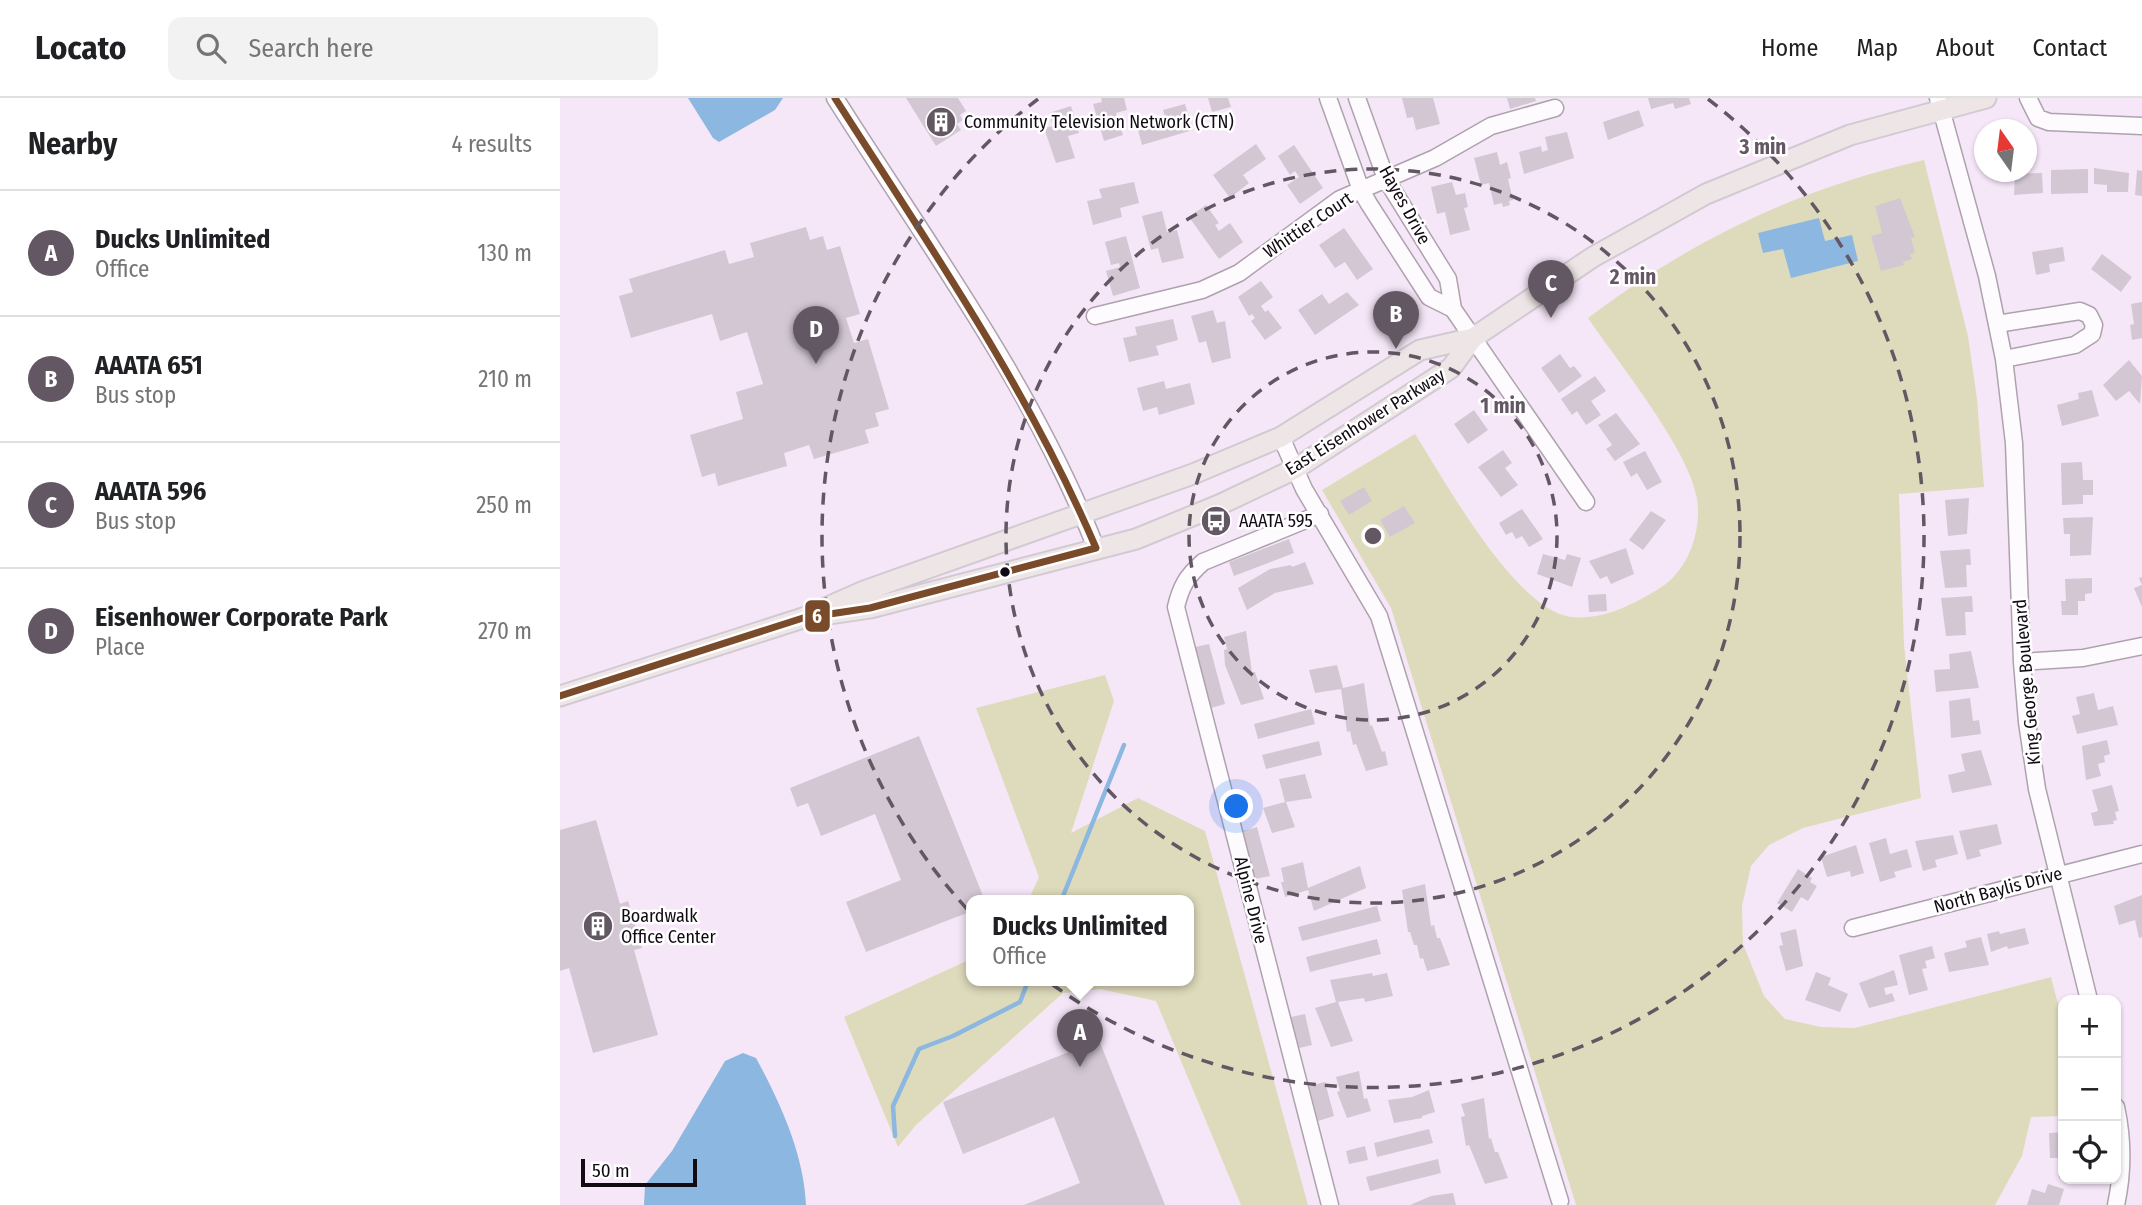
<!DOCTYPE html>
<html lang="en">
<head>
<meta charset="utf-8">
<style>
  :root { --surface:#fff; --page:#f2f2f2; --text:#202124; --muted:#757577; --line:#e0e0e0; --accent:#625763 }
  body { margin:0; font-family:"Fira Sans Condensed",sans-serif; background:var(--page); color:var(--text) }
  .controls { position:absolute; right:21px; bottom:21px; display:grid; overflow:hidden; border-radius:14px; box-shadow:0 2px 5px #0004 }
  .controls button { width:63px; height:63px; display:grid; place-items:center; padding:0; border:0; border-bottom:2px solid var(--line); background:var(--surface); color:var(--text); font:35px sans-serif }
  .compass { position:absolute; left:1414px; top:21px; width:63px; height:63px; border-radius:50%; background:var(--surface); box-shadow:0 2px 5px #0004; rotate:346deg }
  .scale { position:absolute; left:21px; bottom:18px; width:116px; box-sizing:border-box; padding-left:7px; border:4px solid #120a13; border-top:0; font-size:19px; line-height:24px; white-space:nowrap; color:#120a13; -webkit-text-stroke:5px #fff; paint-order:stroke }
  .you { position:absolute; left:677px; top:709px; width:24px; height:24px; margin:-18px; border:5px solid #fff; border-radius:50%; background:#1a73e8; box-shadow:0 0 0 10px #1a73e833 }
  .badge { display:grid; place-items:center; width:46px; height:46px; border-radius:50%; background:var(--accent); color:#fff; font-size:23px; font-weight:700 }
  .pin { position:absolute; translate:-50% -58px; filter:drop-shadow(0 2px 4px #0008) }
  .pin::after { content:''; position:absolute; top:37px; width:24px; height:21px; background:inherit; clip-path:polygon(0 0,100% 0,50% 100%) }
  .popup { position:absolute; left:406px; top:797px; width:228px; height:91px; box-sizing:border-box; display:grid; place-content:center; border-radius:14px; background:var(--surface); filter:drop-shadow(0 2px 5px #0005); font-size:23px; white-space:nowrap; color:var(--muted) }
  .popup b { font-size:26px; color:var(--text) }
  .popup::after { content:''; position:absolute; left:50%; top:100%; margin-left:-14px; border:14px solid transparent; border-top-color:var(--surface) }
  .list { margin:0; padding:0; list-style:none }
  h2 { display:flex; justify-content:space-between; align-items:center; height:91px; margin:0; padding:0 28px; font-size:30px }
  h2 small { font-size:23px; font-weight:400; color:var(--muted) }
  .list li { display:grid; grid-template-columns:46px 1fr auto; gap:21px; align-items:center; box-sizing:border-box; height:126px; padding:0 28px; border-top:2px solid var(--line) }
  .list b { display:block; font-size:26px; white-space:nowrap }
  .list p { margin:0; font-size:23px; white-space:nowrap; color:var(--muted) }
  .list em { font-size:23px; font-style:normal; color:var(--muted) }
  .icon { flex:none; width:38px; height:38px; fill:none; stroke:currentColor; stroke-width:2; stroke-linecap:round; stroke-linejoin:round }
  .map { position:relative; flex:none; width:1582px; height:1107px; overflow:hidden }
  header { display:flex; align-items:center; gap:42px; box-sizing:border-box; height:98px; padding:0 35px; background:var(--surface); border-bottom:2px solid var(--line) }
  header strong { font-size:33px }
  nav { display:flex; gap:38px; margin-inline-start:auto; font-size:24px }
  .search { width:490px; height:63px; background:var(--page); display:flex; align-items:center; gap:18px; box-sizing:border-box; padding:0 24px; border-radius:14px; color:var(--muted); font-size:26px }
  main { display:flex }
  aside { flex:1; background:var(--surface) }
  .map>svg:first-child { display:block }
</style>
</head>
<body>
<header>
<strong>Locato</strong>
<div class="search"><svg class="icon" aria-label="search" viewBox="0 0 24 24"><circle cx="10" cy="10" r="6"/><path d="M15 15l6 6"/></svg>Search here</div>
<nav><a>Home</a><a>Map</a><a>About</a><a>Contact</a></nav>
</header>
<main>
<aside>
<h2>Nearby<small>4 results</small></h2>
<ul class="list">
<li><span class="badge">A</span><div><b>Ducks Unlimited</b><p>Office</p></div><em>130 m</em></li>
<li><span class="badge">B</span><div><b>AAATA 651</b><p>Bus stop</p></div><em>210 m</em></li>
<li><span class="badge">C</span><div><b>AAATA 596</b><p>Bus stop</p></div><em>250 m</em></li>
<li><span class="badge">D</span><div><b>Eisenhower Corporate Park</b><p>Place</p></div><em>270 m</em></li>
</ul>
</aside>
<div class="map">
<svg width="1582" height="1107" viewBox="0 0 1582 1107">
  <rect width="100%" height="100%" fill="#f6e7f8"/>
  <path fill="#dedbbc" d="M1364,62L1408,238L1417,301L1424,389L1339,396L1344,547L1361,700L1243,730L1209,747L1191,768L1182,808L1183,846L1204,898L1225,921L1261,929L1295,930L1491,879L1503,925V1018L1471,1019L1462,1058L1435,1107H1016L831,510L762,392L855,336C884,381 955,512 1011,519C1044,522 1072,507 1100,490C1128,473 1142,433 1137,401C1129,351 1059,266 1028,220C1133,141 1235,92 1364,62Z
    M545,577L554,603L511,735L578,700L645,733L748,1107H681L596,903L540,891L503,895L356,1027L338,1049L284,919L411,861L412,883H628V803H468L479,779L416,610Z"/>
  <path fill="#8cb7e0" d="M128,0H223L215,12L159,44L153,40Z
    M1259,120L1265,143L1292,137L1298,163L1231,180L1223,151L1203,155L1198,135Z
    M183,955L196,960C220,1004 244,1056 246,1107H84L85,1087L112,1053L165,963Z"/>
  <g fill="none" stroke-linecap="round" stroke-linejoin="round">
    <path stroke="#8cb7e0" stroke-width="4.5" d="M501,803L564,647
      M335,1038L333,1008L359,951L393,938L460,904L468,883"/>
  </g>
  <path fill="#d3c7d4" d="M346,0H398L406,13L400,17L403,22L397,26L401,32L376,48Z
    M541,0H564L567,12L556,15L563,37L544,43L533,6L542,4Z
    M648,0H668L671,9L652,14Z
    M842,0H873L880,26L856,32L853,19L847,20Z
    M947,0H975L976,3L950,11Z
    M1088,0H1129L1131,6L1115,11L1113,5L1091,11Z
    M625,6L633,32L582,47L577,28L599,22L601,26L607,25L603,12Z
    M511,8L519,35L508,38L515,60L496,65L484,30L493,28L489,15Z
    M1079,12L1084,28L1048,42L1043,24Z
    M1007,34L1014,60L964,76L959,54L981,48L982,54L988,52L985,39Z
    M696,46L706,61L683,77L689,85L670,100L653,77Z
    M734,47L763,90L740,106L727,87L739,79L735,73L730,77L718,58Z
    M937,54L940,67L947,64L951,80L948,81L953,102L949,103L950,107L943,109L942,105L934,107L929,85L921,87L914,60Z
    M1534,70L1569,75L1568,94H1547V87L1534,86Z
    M1528,71V95L1491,96V72Z
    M1577,72L1582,73V98L1575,97Z
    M1482,75L1483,95L1454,97L1455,76Z
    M574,84L579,105L560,110L562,119L533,127L527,103L542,100L539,91Z
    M892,84L896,97L905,95L908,109L904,110L910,132L890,137L885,114L877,116L871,89Z
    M1340,100L1355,139L1351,140L1355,155L1350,156L1352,161L1343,164L1344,167L1321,173L1311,138L1322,135L1315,108Z
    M646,107L659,125L655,127L659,133L670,125L683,144L659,161L629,119Z
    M602,113L607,134L617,132L624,160L602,165L598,150L591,152L582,118Z
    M246,129L250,142L263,138L267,152L280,148L300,216L286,220L294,245L308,241L329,311L315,315L319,328L305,332L309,345L254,361L249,347L224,355L227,368L158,388L155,375L142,379L130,337L183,321L176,294L203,286L187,234L160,243L152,216L71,240L59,198L73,194L69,181L165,152L169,166L194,159L190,145Z
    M784,130L813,171L797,182L785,164L775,170L759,147Z
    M566,138L580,190L553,198L546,173L560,169L559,165L551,167L545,144Z
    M1503,149L1505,163L1489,166L1490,174L1476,177L1472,154Z
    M1542,156L1572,179L1561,194L1531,171Z
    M701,183L713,199L701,208L705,214L708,212L722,230L705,242L691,223L695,220L692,216L689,218L678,199Z
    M787,194L799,207L755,237L738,212L762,196L769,206Z
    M1582,204V240L1572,242L1570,227L1574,226L1571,206Z
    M653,212L657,225L665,223L671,260L652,265L646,243L639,245L631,218Z
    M613,221L618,242L596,248L599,257L569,264L563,240L577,237L575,229Z
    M1000,256L1010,270L1014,268L1022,278L999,295L981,270Z
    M1569,262L1582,278L1580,306L1569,293L1556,303L1543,287Z
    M1035,278L1046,293L1031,303L1041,317L1026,327L1017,313L1012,317L1001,301Z
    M604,283L606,291L630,285L635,306L599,317L597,309L583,313L577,290Z
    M1532,292L1539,318L1502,328L1497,307L1519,301L1518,295Z
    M914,312L928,332L908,346L894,326Z
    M1056,315L1080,346L1055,363L1046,351L1052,347L1038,327Z
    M943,352L952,365L945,370L958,387L941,399L918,369Z
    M1085,353L1102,384L1087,392L1077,375L1071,379L1063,364Z
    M1522,364L1523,382H1533V397H1523V406L1502,407L1501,365Z
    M804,389L812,403L789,417L780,403Z
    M1409,400L1407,436L1388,438L1385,402Z
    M844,408L855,425L830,439L820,422Z
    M962,411L983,441L969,449L962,438L956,441L952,434L946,437L939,425Z
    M1091,413L1106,422L1083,452L1069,442Z
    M1533,419L1531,457L1510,458V436H1504L1503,420Z
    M729,441L734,455L674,478L669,464Z
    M1066,450L1074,476L1051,486L1047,478L1040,481L1029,463Z
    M1410,451L1411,467H1406L1407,489L1385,490L1380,453Z
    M983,456L1005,462L1007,456L1021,460L1012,489L977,476Z
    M745,464L754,486L715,495L687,512L678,490L710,471L731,467L732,469Z
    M1582,479V509L1574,490L1582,487L1579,480Z
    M1532,480V495L1525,496V503H1518V517H1502L1501,503H1506L1505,481Z
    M1046,496L1047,513L1029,514L1028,497Z
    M1412,498L1413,514H1405L1406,537L1386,538L1381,500Z
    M686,533L692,574H695L704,601L681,607L665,567L664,552L667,551L664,539Z
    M649,546L665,606L651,610L635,549Z
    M1411,553L1419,590L1376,594L1374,572L1390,571L1389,556Z
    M777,567L783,590L804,585L810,628L812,627L822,654L825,653L828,667L806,673L796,646L793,647L790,633L787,634L781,591L755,595L749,572Z
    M1534,595L1538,612L1553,608L1558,627L1517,636L1512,618L1520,616L1516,599Z
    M1410,600L1413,623L1419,622L1421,636L1391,640L1389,603Z
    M751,611L755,626L698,641L694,626Z
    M359,638L425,803H412V813L306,854L286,804L341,782L315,716L261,738L248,705L237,709L230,690Z
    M1547,642L1550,656L1544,658L1545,664L1538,666L1541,678L1526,682L1522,648Z
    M759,643L762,657L706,671L702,657Z
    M1421,652L1432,687L1392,695L1388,677L1405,673L1401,656Z
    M745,676L752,700L726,704L735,729L712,735L703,710L725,704L719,681Z
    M1552,687L1559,713L1555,714L1557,722L1553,723L1554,726L1534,728L1531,715L1538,713L1532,692Z
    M36,722L60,806L68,803L82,850L74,852L98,937L33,955L9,870L0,873V732Z
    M1437,726L1442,746L1419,752L1421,758L1407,762L1399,733Z
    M697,729L710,778L695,781L683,733Z
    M1393,737L1398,756L1375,762L1377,769L1363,773L1355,743Z
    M1326,740L1330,756L1347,751L1352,769L1334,774L1336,779L1320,784L1309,745Z
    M1296,747L1304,775L1291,779L1290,773L1267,779L1261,759Z
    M743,764L748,790L800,768L806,790L754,813L748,792L725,799L721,784H724L721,770Z
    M1238,771L1252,780L1250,784L1257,788L1248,803L1241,799L1232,814L1217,805Z
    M865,786L871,828L874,827L877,840H880L890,867L867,873L863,860L860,861L857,847H854L850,834H848L842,792Z
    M1582,797V839L1579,840L1575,822L1559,827L1554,808Z
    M817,808L821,823L742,843L738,829Z
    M1465,830L1469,846L1448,851L1447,848L1431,854L1427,836L1439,833L1440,836Z
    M1236,831L1243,868L1226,873L1219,848L1223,847L1220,835Z
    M1421,839L1429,867L1389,874L1384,855L1407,849L1405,843Z
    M817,841L821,856L750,874L746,859Z
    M1372,848L1375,860L1365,863L1367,870L1362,871L1368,892L1349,897L1339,857Z
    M1334,872L1338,887L1324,890L1326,897L1332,895L1335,903L1309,910L1299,885Z
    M1256,874L1271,880L1268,887L1288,896L1280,914L1245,902Z
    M812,875L813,878L827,875L833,898L805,904L804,900L778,904L793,943L771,949L755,910L776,904L770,882Z
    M745,916L752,947L739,950L731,919Z
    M539,942L605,1107H464L520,1085L494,1019L403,1056L383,1004Z
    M799,973L804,1001L807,1000L811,1013L787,1020L777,994L780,993L776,979Z
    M765,984L774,1018L758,1023L749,988Z
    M869,992L875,1014L862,1018V1020L834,1025L828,1002L852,999Z
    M924,1000L929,1041L931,1040L935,1054H938L948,1080L925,1086L909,1047L906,1048L901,1019L905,1018L901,1006Z
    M869,1031L873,1045L817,1059L814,1045Z
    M1503,1034V1079L1499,1080L1498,1060H1490L1489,1035Z
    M805,1048L808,1062L789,1066L786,1053Z
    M878,1061L881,1075L810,1093L806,1079Z
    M1488,1086L1504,1091L1499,1107H1467L1472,1091L1485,1095Z
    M893,1095L896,1107H850L871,1098Z"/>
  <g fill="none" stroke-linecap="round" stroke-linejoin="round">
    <g stroke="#ada2ae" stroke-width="19">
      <path id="minor" d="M275,0C368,147 472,287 536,450
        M768,0L801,92L809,106L869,199L893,211
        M797,0L826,81L888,181L893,211L1026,404
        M1378,0L1427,178L1444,261L1454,345L1462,564L1467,624L1477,691L1529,902
        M1468,0L1478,20L1489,24L1582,28
        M535,218L642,192L679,175L780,101L875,60L931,28L995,10
        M1437,226L1520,213L1529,217L1534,227L1532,236L1515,247L1444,261
        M721,339L744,391L819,518L1000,1103
        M760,416L643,464C627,478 621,488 616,509L770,1107
        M1462,564L1523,560L1582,548
        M1293,830L1582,756
        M1556,1107C1563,1075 1563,1041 1556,1009"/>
    </g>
    <g stroke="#d1cad2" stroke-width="23">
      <path id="major" d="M243,520L310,510L576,441L659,407L735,371L891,270L913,240L1033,159L1146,96L1290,37L1426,0
        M0,598L243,520L304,493L633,376L721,339L860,252L913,240"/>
    </g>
    <use href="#minor" stroke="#fefbfe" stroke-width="16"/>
    <use href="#major" stroke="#eee6e6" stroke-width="19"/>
    <g stroke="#fff" stroke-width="12">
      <path id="bus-1" d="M0,598L243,520L310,510L536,450C467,289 369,147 275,0"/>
    </g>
    <use href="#bus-1" stroke="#7a4b2a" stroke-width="7"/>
  </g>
  <g fill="none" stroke="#625763" stroke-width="3.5" stroke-dasharray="12 9">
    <circle cx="813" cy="438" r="184"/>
    <circle cx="813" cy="438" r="367"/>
    <path d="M1148 1A551 551 0 1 1 478 1"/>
  </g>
  <defs>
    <g id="building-disc" transform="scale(1.575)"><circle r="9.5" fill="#625763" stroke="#fff"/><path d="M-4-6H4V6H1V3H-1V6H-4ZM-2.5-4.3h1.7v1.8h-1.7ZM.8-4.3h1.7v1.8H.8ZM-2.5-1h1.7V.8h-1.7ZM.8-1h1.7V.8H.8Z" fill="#fff"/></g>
    <g id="bus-disc" transform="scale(1.575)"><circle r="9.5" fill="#625763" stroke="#fff"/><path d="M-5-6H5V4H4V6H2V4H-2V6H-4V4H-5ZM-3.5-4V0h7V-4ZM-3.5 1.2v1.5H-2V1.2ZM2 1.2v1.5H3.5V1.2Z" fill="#fff"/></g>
  </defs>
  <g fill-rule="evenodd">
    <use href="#building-disc" x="381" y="24"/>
    <use href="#bus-disc" x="656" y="423"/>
    <use href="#building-disc" x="38" y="828"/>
  </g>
  <circle fill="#120a13" stroke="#fff" stroke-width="2.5" cx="445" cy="474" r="6"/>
  <g text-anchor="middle" stroke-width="5" stroke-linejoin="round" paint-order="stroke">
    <g font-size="18" fill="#120a13" stroke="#fff" text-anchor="start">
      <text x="404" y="30">Community Television Network (CTN)</text>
      <text x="679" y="429">AAATA 595</text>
      <text x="61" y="824">Boardwalk<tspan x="61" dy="21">Office Center</tspan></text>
    </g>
    <g font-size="18" fill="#120a13" stroke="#fff">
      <text transform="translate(845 107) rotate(61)" y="6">Hayes Drive</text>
      <text transform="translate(748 127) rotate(-34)" y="6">Whittier Court</text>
      <text transform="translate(805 324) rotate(-32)" y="6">East Eisenhower Parkway</text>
      <text transform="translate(1467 584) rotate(-95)" y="6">King George Boulevard</text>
      <text transform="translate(1438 792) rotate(-15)" y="6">North Baylis Drive</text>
      <text transform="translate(691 802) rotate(76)" y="6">Alpine Drive</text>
    </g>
  </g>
  <circle cx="813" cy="438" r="10" fill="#625763" stroke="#fff" stroke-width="3.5"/>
  <g font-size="21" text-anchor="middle" font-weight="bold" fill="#625763" stroke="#fff" stroke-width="5" stroke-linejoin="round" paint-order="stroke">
    <text x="1203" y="56">3 min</text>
    <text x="1073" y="186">2 min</text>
    <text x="943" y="315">1 min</text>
  </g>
  <rect stroke="#fff" stroke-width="2.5" x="244" y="501" width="27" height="34" rx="7" fill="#7a4b2a"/>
  <g font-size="19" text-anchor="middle" font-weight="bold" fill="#fff">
    <text x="257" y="525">6</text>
  </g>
</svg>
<div class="controls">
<button>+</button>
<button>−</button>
<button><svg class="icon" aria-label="locate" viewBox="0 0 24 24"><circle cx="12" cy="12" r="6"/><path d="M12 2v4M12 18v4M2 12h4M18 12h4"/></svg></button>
</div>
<svg class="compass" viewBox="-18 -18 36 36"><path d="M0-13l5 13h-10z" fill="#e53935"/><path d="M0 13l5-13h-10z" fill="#757577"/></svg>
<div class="scale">50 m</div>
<div class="you"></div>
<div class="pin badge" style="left:520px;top:969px">A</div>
<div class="popup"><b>Ducks Unlimited</b>Office</div>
<div class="pin badge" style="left:836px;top:251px">B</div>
<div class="pin badge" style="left:991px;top:220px">C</div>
<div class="pin badge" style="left:256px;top:266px">D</div>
</div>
</main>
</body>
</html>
